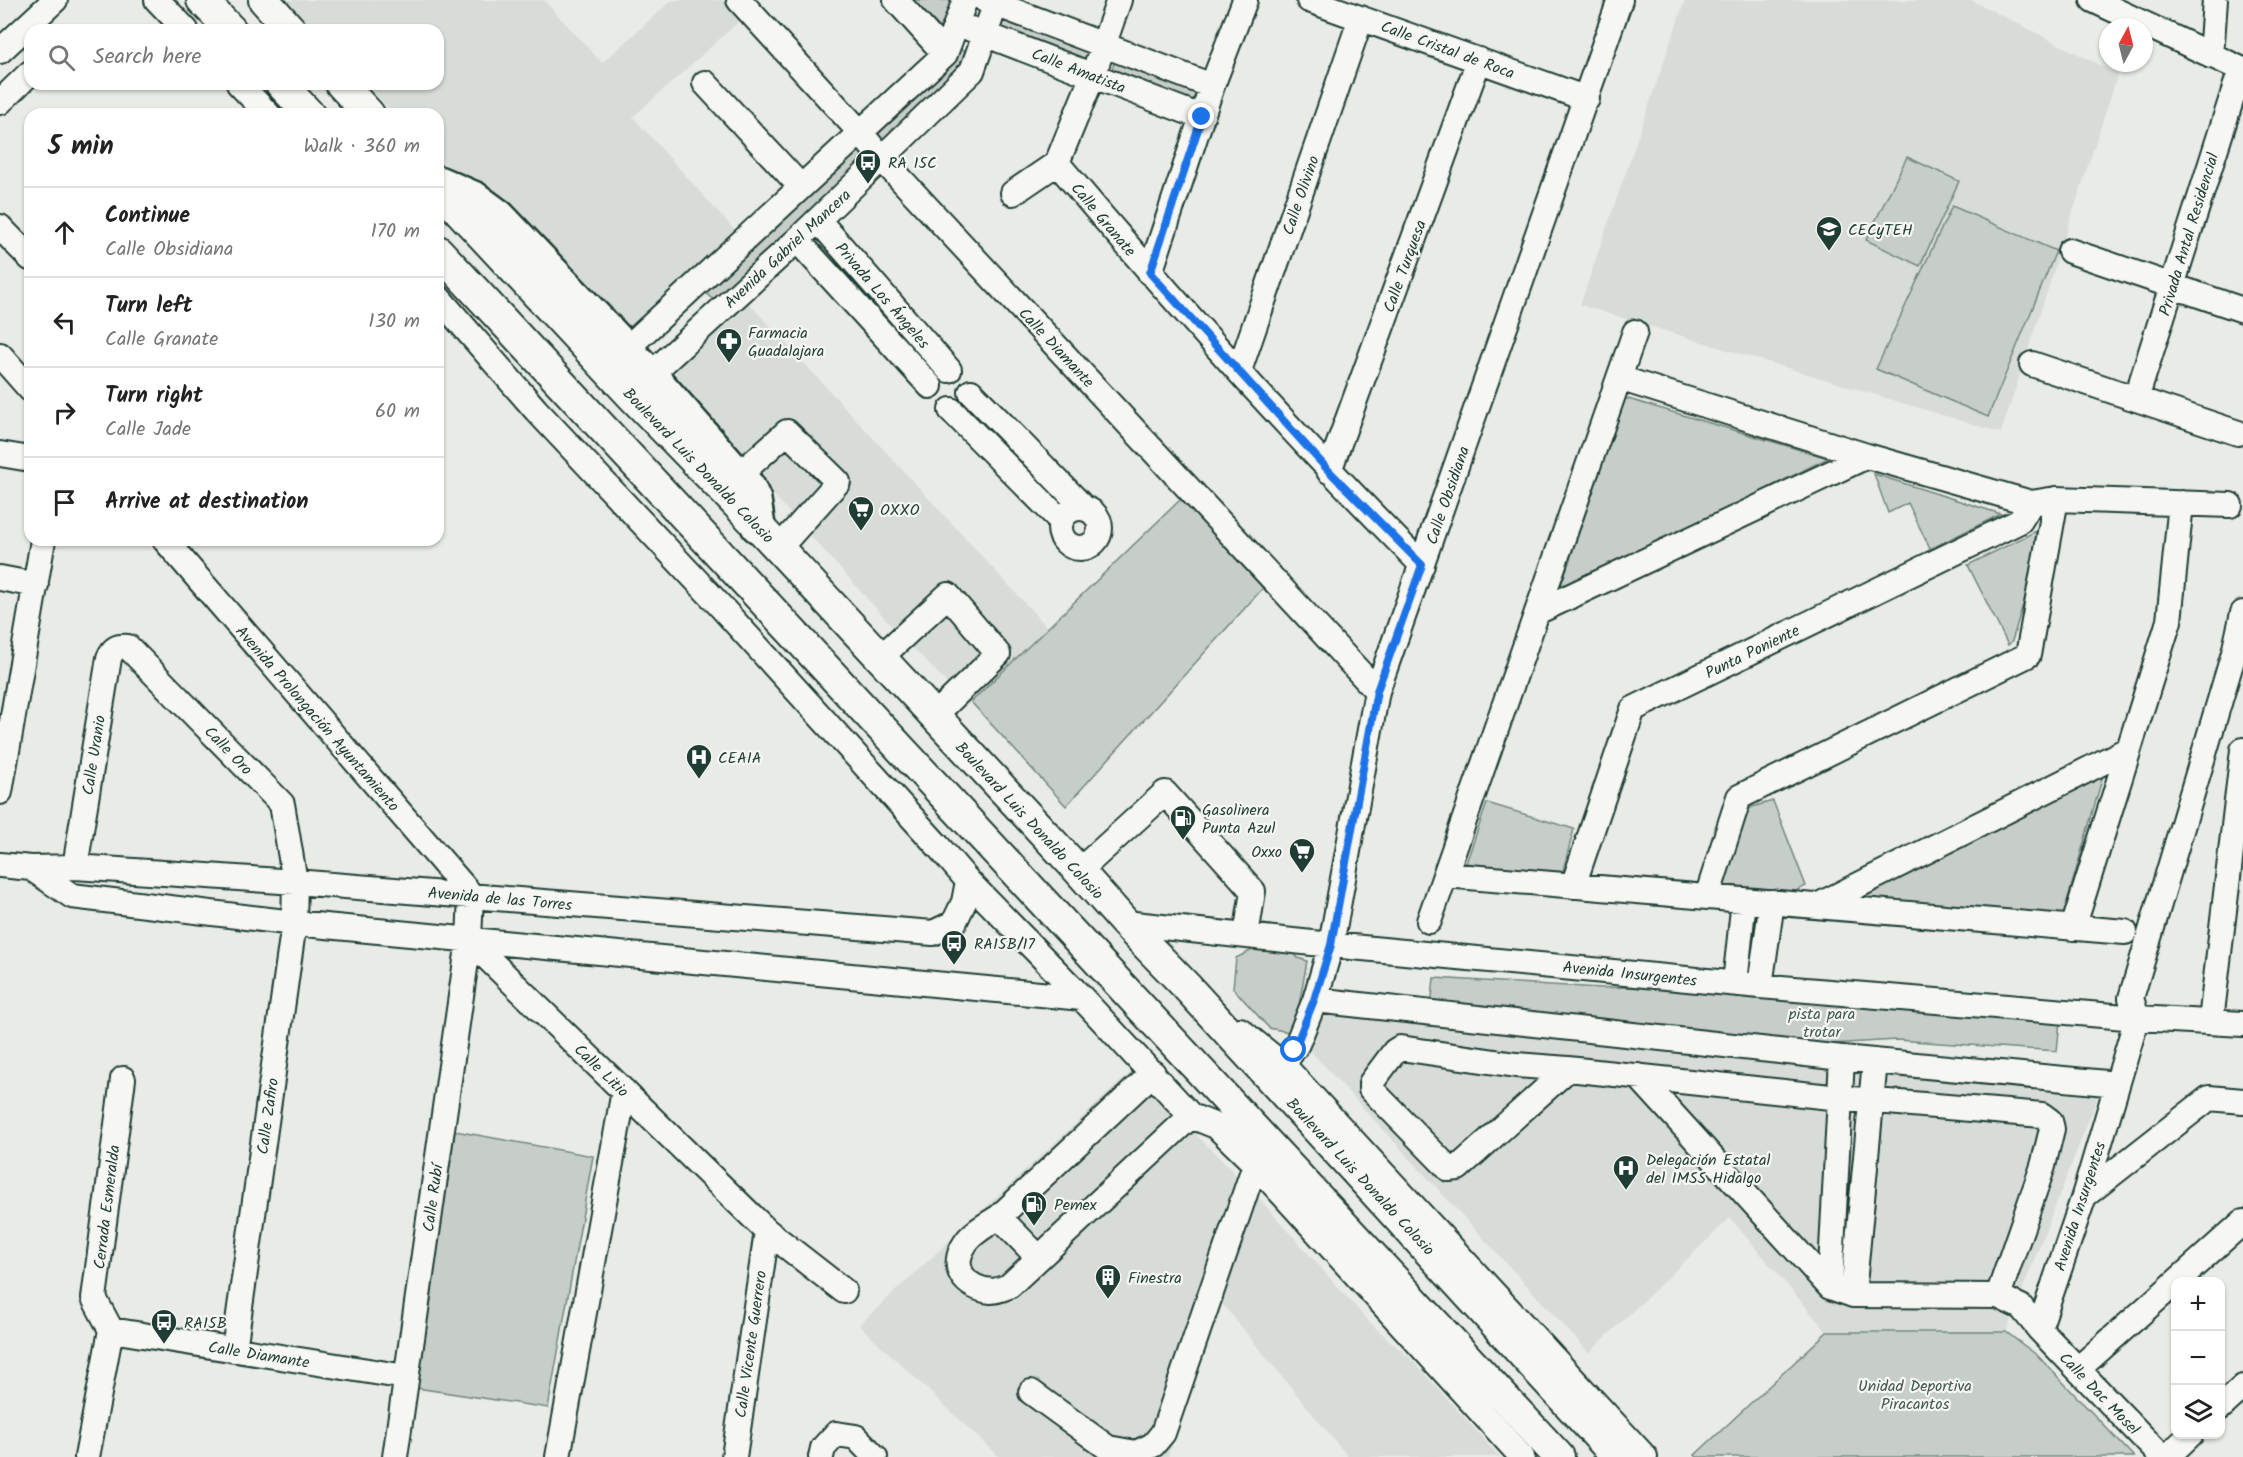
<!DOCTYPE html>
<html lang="en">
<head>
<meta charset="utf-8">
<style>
  :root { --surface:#fff; --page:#f6f6f6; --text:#222; --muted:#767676; --line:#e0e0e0 }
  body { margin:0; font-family:Kalam,sans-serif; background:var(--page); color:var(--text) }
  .controls { position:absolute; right:18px; bottom:18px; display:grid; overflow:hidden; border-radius:12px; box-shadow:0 2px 4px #0004 }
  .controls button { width:54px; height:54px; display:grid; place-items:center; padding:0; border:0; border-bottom:2px solid var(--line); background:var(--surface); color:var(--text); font:30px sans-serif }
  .compass { position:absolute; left:2099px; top:18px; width:54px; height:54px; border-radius:50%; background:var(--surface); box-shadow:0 2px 4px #0004; rotate:7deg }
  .stop { position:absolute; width:18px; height:18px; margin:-14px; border:4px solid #1a73e8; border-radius:50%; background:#fff }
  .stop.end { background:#1a73e8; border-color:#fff; box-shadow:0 2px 6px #0008 }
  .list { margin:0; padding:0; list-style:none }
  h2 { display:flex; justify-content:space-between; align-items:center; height:78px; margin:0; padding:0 24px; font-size:26px }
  h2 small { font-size:20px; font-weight:400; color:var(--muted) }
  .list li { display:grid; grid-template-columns:39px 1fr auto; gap:18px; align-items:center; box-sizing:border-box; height:90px; padding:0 24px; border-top:2px solid var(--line) }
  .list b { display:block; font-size:22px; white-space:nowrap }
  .list p { margin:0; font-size:20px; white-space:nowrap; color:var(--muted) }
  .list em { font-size:20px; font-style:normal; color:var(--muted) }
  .icon { flex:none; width:33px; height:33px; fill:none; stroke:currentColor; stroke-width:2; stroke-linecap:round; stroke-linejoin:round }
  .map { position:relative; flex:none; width:2243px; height:1457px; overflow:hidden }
  .search { position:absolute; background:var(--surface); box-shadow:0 2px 4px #0004; left:24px; top:24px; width:420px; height:66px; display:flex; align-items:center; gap:15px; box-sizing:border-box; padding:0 21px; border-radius:18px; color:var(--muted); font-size:22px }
  .panel { position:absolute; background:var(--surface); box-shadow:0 2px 4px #0004; left:24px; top:108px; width:420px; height:438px; border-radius:18px }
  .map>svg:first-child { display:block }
</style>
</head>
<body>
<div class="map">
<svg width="2243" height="1457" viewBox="0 0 2243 1457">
  <rect width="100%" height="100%" fill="#e9ebe7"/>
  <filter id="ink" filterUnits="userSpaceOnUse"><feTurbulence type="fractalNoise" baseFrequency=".0167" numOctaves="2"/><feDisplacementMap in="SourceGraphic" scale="12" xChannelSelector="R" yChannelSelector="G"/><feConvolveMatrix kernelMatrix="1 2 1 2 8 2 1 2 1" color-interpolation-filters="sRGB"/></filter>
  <g filter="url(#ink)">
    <path fill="#d8dcd8" d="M284,0H544L602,63L672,0H724L742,19L633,117L738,234L644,322L629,327L615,323L523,219L438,159V114H394L365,84H438V30H313Z
      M1685,0H1971L2118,74L2001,433L1580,305Z
      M746,300L1048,628L968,705L892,626L675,386L676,365Z
      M1323,1008L2099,1094L2006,1332H1827L1730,1218L1589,1353L1304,1044Z
      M1133,1070L1257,1196L1369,1322L1412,1360L1500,1457H1348L1220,1301L1168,1457H999L859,1325Z"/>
    <path fill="#c7cec9" stroke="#73867e" stroke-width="1.5" d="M913,0H951L941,29Z
      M1003,19L1088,52L1084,63L999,30Z
      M959,49L968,52L964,65L882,143L877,135L944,72Z
      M1115,61L1200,92L1195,103L1111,72Z
      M861,148L867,158L713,300L706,293Z
      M1907,157L1959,181L1920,266L1866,240Z
      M1952,206L2056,251L1988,417L1876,369Z
      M1625,398L1828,458L1558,594Z
      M1874,474L2001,514L1930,549L1908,503L1888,513Z
      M1181,499L1263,588L1066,806L971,702Z
      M2036,531L2031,578L2012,641L2008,645L1968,565Z
      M2104,772L2063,916L1851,897Z
      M1773,801L1806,886L1792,893L1720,885L1744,814L1752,807Z
      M1487,803L1574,829L1562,874L1465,866Z
      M1254,949L1294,953L1298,958L1307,961L1294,1033L1269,1028L1233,988L1236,958Z
      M1434,978L1601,988L1650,986L2060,1021L2057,1051L1897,1040L1829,1044L1431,1007Z
      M455,1131L593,1156L548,1408L417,1388Z
      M1827,1332H2006L2038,1356L2134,1457H1697L1695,1455Z"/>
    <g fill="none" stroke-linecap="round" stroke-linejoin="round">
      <g stroke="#1f3d34" stroke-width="28">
        <path id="minor" d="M157,0L186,30
          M739,0L860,132L882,159L1377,691
          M896,0L945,54
          M985,0L1212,86
          M1309,0L1587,99
          M2093,0L2243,70
          M971,29L1201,117
          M0,51L55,0
          M2211,56L2215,0
          M705,83L801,187
          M239,84L268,114
          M0,102L30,73
          M1057,163C1174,302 1294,436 1422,565
          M1013,193L1057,163L1093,75L1119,0
          M818,220L949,370
          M0,227L30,258
          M797,240L930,386
          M2070,251L2243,310
          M1150,273L1212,86L1245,0
          M438,297L536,410L713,598L938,846L968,881L1082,998L1191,1116L1216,1126L1255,1164L1522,1457
          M625,350L945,54L965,0
          M0,355L30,389
          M2032,364L2238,433
          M1239,371L1361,18
          M650,375L797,240L972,71L997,0
          M1619,378L1867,456L2031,503L2056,499L2230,505
          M971,392L1084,508
          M2136,399L2241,69
          M951,410L1061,521
          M0,454L30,459
          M1329,471L1479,60
          M739,475L787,432L838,482L779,548
          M1060 528a20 20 0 1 1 40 0a20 20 0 1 1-40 0Z
          M165,540L471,895
          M0,578L36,585
          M1537,612L1867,456
          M881,657L948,595L998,654L934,716
          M0,792L43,540
          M0,865L31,868L75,867L295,882L933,933L954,923L964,902L968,881
          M75,867L109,658C113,648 117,646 128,647L282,804L295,882L294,923L234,1350
          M31,868L72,896L294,923L1082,998
          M1079,871L1165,793L1253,891L1246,936
          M1445,875L2125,932
          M1573,886L1633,709L2020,521L2031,503
          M1707,897L1739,797L2028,655L2056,499
          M1817,906L2129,749
          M1429,921L1635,332
          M1125,923L1331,945L1760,986L2137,1018L2243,1024
          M2073,928L2169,621L2181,503
          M469,940L767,1231L844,1291
          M1735,983L1744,900
          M1760,986L1772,902
          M1315,1000L1842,1058L2117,1084
          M2137,1018L2131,998L2234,653L2243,613
          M2211,1021L2243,750
          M1240,1030L1283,1065L1645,1457
          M1283,1065L1297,1044L1315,1000L1331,945L1377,691L1620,0
          M1568,1069L1458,1168L1449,1169L1371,1089V1083L1395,1051L1400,1048L1516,1065L1568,1069L1840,1098L2042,1115L2050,1121L2052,1129L2043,1166L1998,1296L1853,1295L1830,1287L1638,1076
          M1153,1073L999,1217C987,1225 972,1232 965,1244C949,1268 965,1288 991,1291C997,1291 1004,1288 1009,1286L1191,1116
          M2084,1196L2209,1098L2243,1101
          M999,1217L1039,1258
          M2176,1282L2243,1222
          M1830,1287L1842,1058
          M1853,1295L1875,1061
          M1998,1296L2021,1307L2039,1329L2162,1457
          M2039,1329L2084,1196L2137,1018
          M111,1330L406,1377
          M111,1330L94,1298L123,1079
          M2078,1369L2176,1282
          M1031,1392L1108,1448L1136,1453L1153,1445L1163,1433L1260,1150
          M2220,1408L2243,1387
          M87,1457L111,1330
          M395,1457L469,940L471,895
          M558,1457L624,1091
          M734,1457L767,1231
          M821,1457L823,1448L836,1434L856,1437L875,1457
          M2167,1457L2191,1434"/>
      </g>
      <g stroke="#1f3d34" stroke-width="34">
        <path id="major" d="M202,0L231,30
          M264,0L291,30
          M281,84L309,114
          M341,84L369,114
          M438,188L631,395L758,526L1079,871L1125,923L1186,986L1617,1457
          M438,251L1559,1457"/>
      </g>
      <g stroke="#1f3d34" stroke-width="38">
        <path id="highway" d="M438,183L475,199L498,216L650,375L748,487L754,500L758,526"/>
      </g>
      <use href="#minor" stroke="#f6f6f2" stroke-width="24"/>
      <use href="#major" stroke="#f6f6f2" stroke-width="30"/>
      <use href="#highway" stroke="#f6f6f2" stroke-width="33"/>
    </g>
  </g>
  <g fill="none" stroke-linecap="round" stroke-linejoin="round" filter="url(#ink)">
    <path stroke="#1a73e8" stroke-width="8" d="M1202,117L1150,273L1329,471L1422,565L1377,691L1331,945L1314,1000L1294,1050"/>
  </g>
  <defs>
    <g id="bus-pin" transform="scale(1.35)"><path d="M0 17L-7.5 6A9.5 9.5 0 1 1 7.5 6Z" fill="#1f3d34" stroke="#f6f6f2"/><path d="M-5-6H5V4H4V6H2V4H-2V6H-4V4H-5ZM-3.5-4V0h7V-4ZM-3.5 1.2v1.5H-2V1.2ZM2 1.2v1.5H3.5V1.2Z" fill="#fff"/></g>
    <g id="school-pin" transform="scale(1.35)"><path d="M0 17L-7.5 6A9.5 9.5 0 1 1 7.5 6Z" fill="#1f3d34" stroke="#f6f6f2"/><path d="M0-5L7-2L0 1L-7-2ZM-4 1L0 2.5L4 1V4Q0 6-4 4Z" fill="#fff"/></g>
    <g id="pharmacy-pin" transform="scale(1.35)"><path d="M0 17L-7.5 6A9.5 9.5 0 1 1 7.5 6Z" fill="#1f3d34" stroke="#f6f6f2"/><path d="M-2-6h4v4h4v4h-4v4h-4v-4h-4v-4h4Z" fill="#fff"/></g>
    <g id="supermarket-pin" transform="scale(1.35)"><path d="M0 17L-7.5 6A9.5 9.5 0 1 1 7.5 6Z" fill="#1f3d34" stroke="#f6f6f2"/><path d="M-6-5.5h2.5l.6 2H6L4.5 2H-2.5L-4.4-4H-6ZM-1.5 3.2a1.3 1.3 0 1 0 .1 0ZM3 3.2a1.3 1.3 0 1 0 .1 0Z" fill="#fff"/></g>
    <g id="hospital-pin" transform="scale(1.35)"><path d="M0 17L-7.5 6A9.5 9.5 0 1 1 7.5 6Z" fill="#1f3d34" stroke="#f6f6f2"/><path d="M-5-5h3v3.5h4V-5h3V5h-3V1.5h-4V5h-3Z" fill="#fff"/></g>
    <g id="fuel-pin" transform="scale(1.35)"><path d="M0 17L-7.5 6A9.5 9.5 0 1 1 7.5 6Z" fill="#1f3d34" stroke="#f6f6f2"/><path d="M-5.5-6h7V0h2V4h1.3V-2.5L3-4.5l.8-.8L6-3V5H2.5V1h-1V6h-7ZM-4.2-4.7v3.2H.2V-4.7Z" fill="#fff"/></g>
    <g id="building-pin" transform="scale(1.35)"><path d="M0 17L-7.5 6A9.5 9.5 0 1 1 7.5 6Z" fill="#1f3d34" stroke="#f6f6f2"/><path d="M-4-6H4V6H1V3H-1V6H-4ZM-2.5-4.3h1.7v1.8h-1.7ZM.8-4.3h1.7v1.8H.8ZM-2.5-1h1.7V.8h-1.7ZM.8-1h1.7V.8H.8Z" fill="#fff"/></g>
  </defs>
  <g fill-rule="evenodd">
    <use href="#bus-pin" x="868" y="162"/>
    <use href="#school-pin" x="1829" y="229"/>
    <use href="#pharmacy-pin" x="729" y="341"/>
    <use href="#supermarket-pin" x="861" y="509"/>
    <use href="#hospital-pin" x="699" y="757"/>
    <use href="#fuel-pin" x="1183" y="818"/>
    <use href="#supermarket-pin" x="1302" y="851"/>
    <use href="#bus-pin" x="954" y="943"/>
    <use href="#hospital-pin" x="1626" y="1168"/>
    <use href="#fuel-pin" x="1034" y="1204"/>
    <use href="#building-pin" x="1108" y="1277"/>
    <use href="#bus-pin" x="164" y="1322"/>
  </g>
  <g text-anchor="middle" stroke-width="4.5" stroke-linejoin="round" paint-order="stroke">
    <g font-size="16" fill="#1f3d34" stroke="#f6f6f2">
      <text transform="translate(1448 49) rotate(20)" y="6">Calle Cristal de Roca</text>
      <text transform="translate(1079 70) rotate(21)" y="6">Calle Amatista</text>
      <text transform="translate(1300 195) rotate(-71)" y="6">Calle Olivino</text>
      <text transform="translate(1104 219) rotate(50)" y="6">Calle Granate</text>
      <text transform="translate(2188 234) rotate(-73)" y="6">Privada Antal Residencial</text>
      <text transform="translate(787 248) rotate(-43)" y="6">Avenida Gabriel Mancera</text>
      <text transform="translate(1404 266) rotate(-70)" y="6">Calle Turquesa</text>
      <text transform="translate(883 295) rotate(49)" y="6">Privada Los Ángeles</text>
      <text transform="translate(1057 347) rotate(47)" y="6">Calle Diamante</text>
      <text transform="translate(699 465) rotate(46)" y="6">Boulevard Luis Donaldo Colosio</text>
      <text transform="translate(1447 495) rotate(-71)" y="6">Calle Obsidiana</text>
      <text transform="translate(1752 651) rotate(-26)" y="6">Punta Poniente</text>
      <text transform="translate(318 718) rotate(49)" y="6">Avenida Prolongación Ayuntamiento</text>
      <text transform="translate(229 750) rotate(46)" y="6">Calle Oro</text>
      <text transform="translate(93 755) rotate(-81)" y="6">Calle Uranio</text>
      <text transform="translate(1030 820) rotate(47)" y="6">Boulevard Luis Donaldo Colosio</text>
      <text transform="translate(500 898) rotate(5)" y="6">Avenida de las Torres</text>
      <text transform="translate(1630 973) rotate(6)" y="6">Avenida Insurgentes</text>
      <text transform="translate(602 1070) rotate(44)" y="6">Calle Litio</text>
      <text transform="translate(267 1116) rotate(-82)" y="6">Calle Zafiro</text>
      <text transform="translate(1361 1176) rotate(47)" y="6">Boulevard Luis Donaldo Colosio</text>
      <text transform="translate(432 1198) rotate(-82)" y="6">Calle Rubí</text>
      <text transform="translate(2079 1206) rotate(-72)" y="6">Avenida Insurgentes</text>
      <text transform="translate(106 1207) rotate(-83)" y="6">Cerrada Esmeralda</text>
      <text transform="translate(750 1344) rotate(-82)" y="6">Calle Vicente Guerrero</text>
      <text transform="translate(259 1354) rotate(9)" y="6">Calle Diamante</text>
      <text transform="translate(2100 1393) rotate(46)" y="6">Calle Dac Mosel</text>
    </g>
    <g font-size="16" fill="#1f3d34" stroke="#f6f6f2" text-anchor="start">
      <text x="888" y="168">RA 15C</text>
      <text x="1848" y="235">CECyTEH</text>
      <text x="748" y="338">Farmacia<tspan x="748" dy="18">Guadalajara</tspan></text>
      <text x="880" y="515">OXXO</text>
      <text x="718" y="763">CEAIA</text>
      <text x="1202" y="815">Gasolinera<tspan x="1202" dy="18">Punta Azul</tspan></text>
      <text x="1282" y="857" text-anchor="end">Oxxo</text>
      <text x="974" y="949">RA15B/17</text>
      <text x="1646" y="1165">Delegación Estatal<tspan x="1646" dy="18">del IMSS Hidalgo</tspan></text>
      <text x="1054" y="1210">Pemex</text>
      <text x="1128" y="1283">Finestra</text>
      <text x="184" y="1328">RA15B</text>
    </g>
    <g font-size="16" fill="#415a52" stroke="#f6f6f2">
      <text x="1822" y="1019">pista para<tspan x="1822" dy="18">trotar</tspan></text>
      <text x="1915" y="1391">Unidad Deportiva<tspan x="1915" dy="18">Piracantos</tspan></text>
    </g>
  </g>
</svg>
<div class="controls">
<button>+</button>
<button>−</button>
<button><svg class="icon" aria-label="layers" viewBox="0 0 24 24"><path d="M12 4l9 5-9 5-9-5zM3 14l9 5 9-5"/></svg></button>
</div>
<svg class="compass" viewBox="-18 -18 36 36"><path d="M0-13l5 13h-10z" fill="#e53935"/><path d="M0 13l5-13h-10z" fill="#767676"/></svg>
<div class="stop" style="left:1294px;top:1050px"></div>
<div class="stop end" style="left:1202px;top:117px"></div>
<div class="search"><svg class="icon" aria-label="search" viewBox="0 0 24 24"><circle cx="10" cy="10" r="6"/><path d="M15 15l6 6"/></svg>Search here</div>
<section class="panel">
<h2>5 min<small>Walk · 360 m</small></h2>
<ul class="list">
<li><svg class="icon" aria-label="ahead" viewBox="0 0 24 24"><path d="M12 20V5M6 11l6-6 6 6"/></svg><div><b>Continue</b><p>Calle Obsidiana</p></div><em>170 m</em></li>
<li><svg class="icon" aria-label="left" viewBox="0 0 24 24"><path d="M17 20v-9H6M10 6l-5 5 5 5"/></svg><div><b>Turn left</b><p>Calle Granate</p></div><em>130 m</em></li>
<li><svg class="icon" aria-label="right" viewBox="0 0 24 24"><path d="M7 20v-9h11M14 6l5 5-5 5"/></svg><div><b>Turn right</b><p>Calle Jade</p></div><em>60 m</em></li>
<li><svg class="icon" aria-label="arrive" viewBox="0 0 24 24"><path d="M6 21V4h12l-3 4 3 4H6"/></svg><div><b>Arrive at destination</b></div></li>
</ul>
</section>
</div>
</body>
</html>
